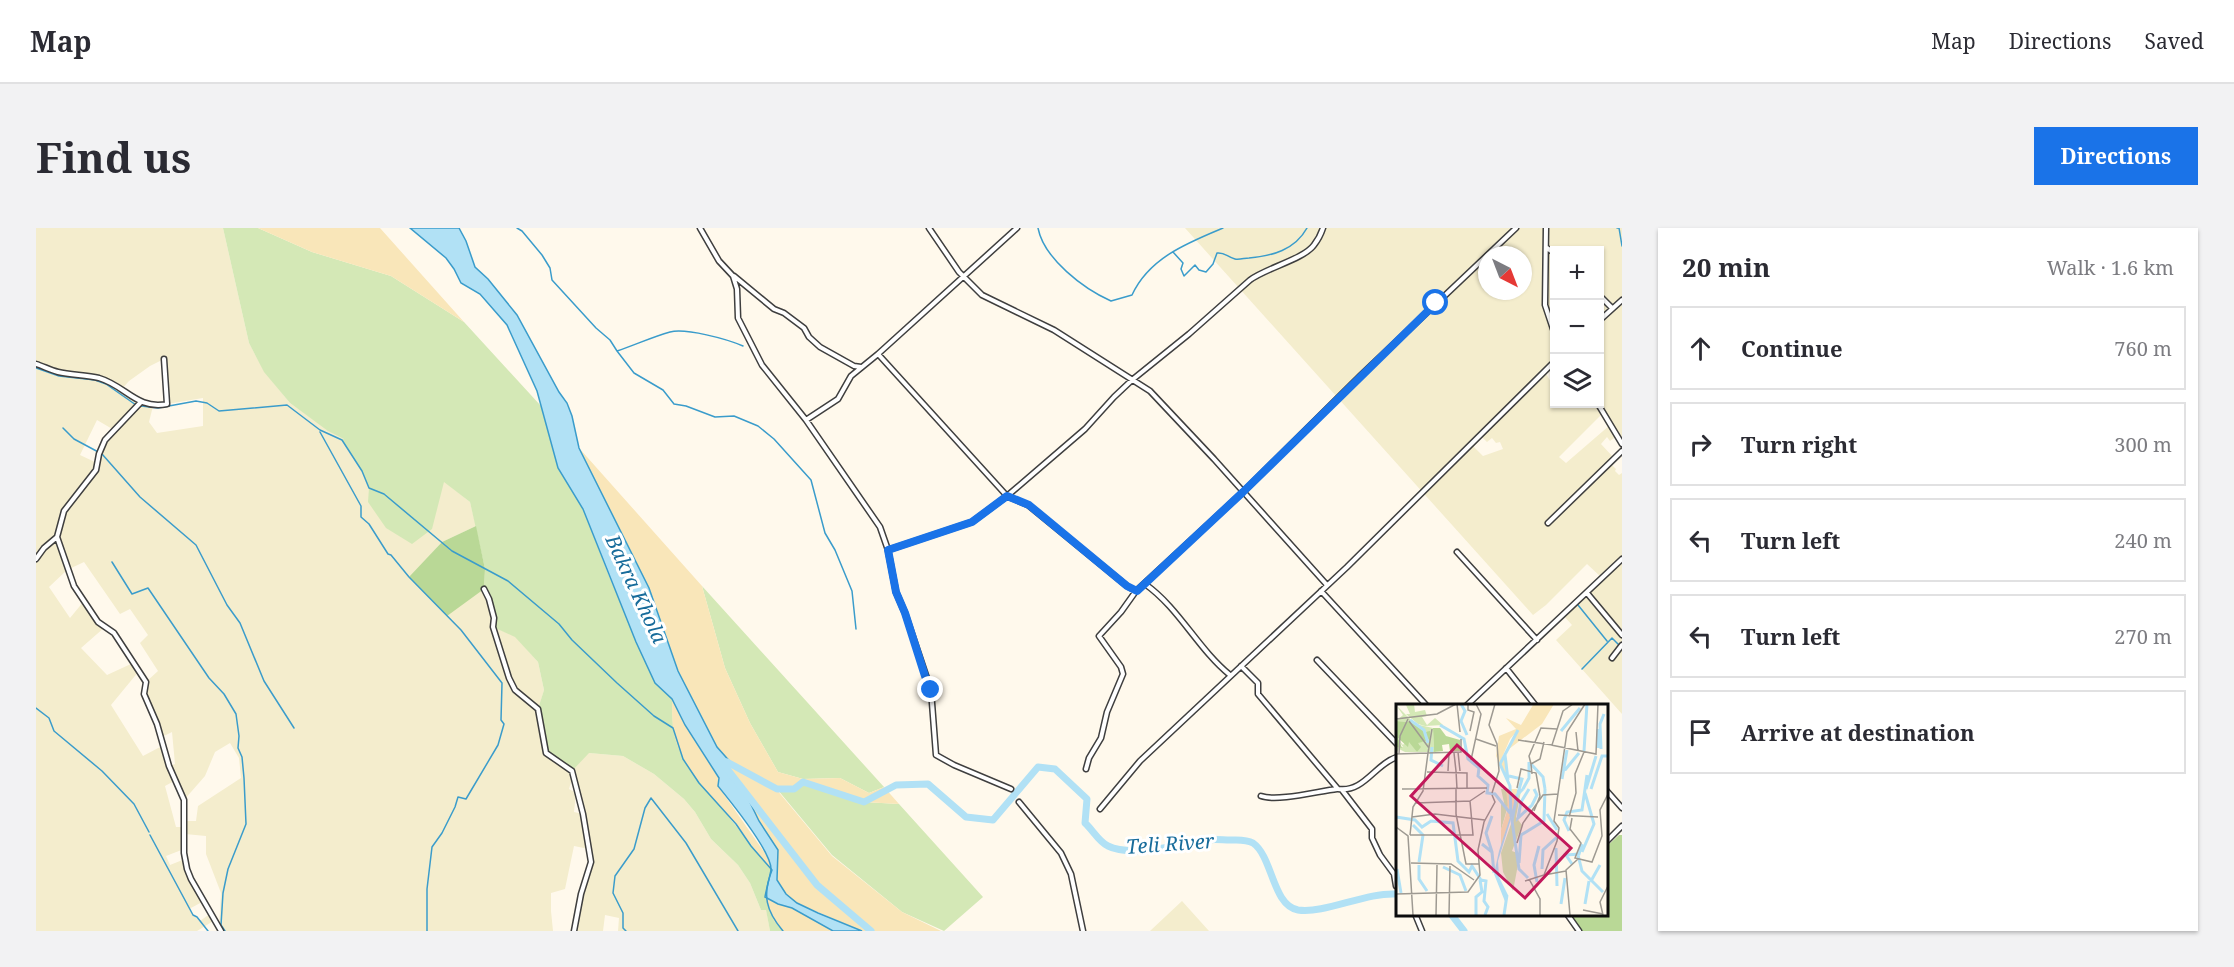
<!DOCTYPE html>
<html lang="en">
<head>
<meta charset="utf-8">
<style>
  :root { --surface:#fff; --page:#f2f2f3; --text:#2b2b33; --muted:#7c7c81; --line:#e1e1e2; --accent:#1a73e8 }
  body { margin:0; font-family:"Noto Serif",serif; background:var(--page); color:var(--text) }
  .controls { position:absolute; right:18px; top:18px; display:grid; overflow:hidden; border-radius:0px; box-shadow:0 2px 4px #0004 }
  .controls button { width:54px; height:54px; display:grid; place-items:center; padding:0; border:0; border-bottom:2px solid var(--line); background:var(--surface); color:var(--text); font:30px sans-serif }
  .compass { position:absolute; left:1442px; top:18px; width:54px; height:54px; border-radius:50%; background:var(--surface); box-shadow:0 2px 4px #0004; rotate:138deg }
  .stop { position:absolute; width:18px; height:18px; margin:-14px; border:4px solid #1a73e8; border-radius:50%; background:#fff }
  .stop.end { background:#1a73e8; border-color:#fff; box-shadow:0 2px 6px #0008 }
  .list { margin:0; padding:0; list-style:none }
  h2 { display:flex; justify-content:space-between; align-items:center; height:78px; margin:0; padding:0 24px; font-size:26px }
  h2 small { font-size:20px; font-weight:400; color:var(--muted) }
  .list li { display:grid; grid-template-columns:39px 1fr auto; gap:18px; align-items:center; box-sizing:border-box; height:84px; margin:0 12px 12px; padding:0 12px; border:2px solid var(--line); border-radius:0px }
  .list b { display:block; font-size:22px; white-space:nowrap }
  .list em { font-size:20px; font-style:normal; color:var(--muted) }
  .icon { flex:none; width:33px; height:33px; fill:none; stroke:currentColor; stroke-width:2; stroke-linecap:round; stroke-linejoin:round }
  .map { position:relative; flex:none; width:1586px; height:703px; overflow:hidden; border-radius:0px }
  header { display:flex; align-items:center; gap:36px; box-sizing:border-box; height:84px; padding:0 30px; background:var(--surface); border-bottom:2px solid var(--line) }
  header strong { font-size:28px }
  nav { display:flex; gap:33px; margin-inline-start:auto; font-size:21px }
  .intro { display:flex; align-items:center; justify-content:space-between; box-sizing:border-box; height:144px; padding:0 36px }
  h1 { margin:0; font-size:42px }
  .button { padding:15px 27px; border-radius:0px; background:var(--accent); color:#fff; font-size:21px; font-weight:700 }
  main { display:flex; gap:36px; padding:0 36px }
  aside { flex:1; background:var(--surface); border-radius:0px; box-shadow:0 2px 4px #0004 }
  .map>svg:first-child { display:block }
</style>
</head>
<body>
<header>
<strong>Map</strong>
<nav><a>Map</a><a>Directions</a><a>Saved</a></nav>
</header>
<div class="intro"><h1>Find us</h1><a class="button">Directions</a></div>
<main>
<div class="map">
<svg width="1586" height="703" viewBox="0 0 1586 703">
  <rect width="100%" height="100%" fill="#fff9ec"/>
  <path fill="#f4edcd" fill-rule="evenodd" d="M0,0H187L213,115L228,143L254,175L292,202L408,253L434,274L440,298L406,314L373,350L448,361L458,390L457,399L479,408L502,434L508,462L502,482L553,525L587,528L618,546L648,571L659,584L675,611L702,637L714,655L725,682L730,681L734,703H582L583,690L569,687L567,703H538L555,634L553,621L538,618L529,661L515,665V683L517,703H185L183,700L185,665L170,626V608L149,606L148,621L130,628L134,637L149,631L151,641L168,673L153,681L157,687L164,693L175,685L179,692L161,703H0ZM128,131L131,176L167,170V198L121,205L113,194L117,178L86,161L93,153L114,138ZM61,192L78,202L69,212L61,235L44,227ZM48,334L84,386L94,381L112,407L104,415L122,443L110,454L108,466L121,496L124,510L136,504L139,536L133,538L126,518L107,528L75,477L103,443L97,435L71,447L45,420L69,399L62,394L48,373L34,390L13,359L31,342ZM194,515L203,530L205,550L162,578L160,593H149L148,599H140L129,558L140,552L148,572L169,548L179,524ZM539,553L547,586L538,584L540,565L533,561L535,554Z
    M1149,0H1586V216L1581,208L1574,213L1571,209L1565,216L1578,230L1574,235L1580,241L1579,243L1583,247L1586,245V486L1520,412L1536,397L1527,387L1565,349L1551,336L1510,377L1497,387ZM1518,22H1564V176H1518V159L1509,144L1518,134ZM1451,27H1487V63H1451ZM1567,185L1574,197L1530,235L1523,229ZM1445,208L1451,214L1456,210L1460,215L1464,214L1467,221L1447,228L1436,217Z
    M1146,673L1173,703H1114Z"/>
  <path fill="#d4e8b6" d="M187,0H222L276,24L355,48L428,94L505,178L522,240L547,281L573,348L619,455L636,471L637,500L683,577L736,642C726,667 730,683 747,703H734L730,682H725L714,655L702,637L675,611L659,584L648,571L618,546L587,528L553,525L536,543L510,525L502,481L508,462L502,434L479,409L457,399L458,390L448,361L449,341L434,274L408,254L396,301L376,316L350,300L332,274L333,260L326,243L306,212L308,211L292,203L254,175L228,144L213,115Z
    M666,358L848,559L833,565L804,550L767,551L742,544L714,495L689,440Z
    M767,554L828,574L863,576L947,669L908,703L866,684L796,627L741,561H758Z"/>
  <path fill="#b9d896" d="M440,298L449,341L448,361L411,388L373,349L406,314Z
    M1583,607H1586V703H1540L1529,687L1570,686V619Z"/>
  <path fill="#f9e6b9" d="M222,0H344L428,94L355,48L276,24Z
    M543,220L666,358L689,440L714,495L742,544L767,551L804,550L833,565L848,559L863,576L828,574L767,554L758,561L741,562L796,628L866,684L905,703H826L761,675L750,666L741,652L742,622L723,593L708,562L688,537H697L681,519L642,443L613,360Z
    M636,471L649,497L683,551L682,558L731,628L736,642C722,627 711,610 699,595C676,567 641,537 637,499C636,489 636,480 636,471Z
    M729,669L742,676L756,680L797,703H747L738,693Z"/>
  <path fill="#b1e1f5" stroke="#3a9ccb" stroke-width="1.5" d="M374,0H423L430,13L439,39L452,51L481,87L523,164L531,175L536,188L543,220L613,360L642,443L681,519L697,537L689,538L708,562L723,593L742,622L741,652L750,666L761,675L782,685L826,703H797L756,680L742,676L729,669C730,662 735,645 735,641C735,623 695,574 682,558L683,550L649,497L636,471L619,455L600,414L547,281L522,240L501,163L471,97L444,66L425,55L418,41L410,30Z"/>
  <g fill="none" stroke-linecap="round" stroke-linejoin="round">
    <path stroke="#3a9ccb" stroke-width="1.5" d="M481,0L486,3L506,27L514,40L516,52L560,100L574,112L581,123C599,117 616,109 634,104C650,100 691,111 707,118
      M1002,0C1008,31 1048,61 1075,73L1096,67C1113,30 1151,15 1187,0
      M1581,0H1583L1586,18
      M1137,24L1147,35L1145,41L1148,48L1159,37L1163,42L1170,44L1177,36L1181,25C1189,24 1191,29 1199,31C1203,32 1209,30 1213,30C1236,28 1259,22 1271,0
      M581,123L598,145L627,162L638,176L650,178L679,189L698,188L722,198L738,211L775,252L789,305L799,322L816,363L820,401
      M0,140L23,148L59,152L70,156L100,177
      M105,178L122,180L160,173L171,175L183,183L251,177L284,202L306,212L326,243L333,260L348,266L416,323L472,353L523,396L536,412L581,455L618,488L637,500L647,531L663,555L700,596L715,618L736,642C726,667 730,683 747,703
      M27,200L38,211L66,226L104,269L160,317L191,377L204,395L228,453L258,500
      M284,204L325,278V289L333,296L352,326L355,327L373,349L425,402L466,455L465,492L468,496L462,517L430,571L422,569L419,579L406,605L396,619L391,661V703
      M76,334L96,366L112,360L173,450L188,466L200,486L203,508L202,520L206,529L208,550L210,596L192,641L187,665L185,697L189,703
      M1542,377L1571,413
      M1546,441L1576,410L1586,420
      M0,480L13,490L18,503L66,543L98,576L113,604
      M114,607L157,687L161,689L172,703
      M590,703L587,700V685L577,665L579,648L598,621L609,580L615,570L650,615L702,703"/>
    <path stroke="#b1e1f5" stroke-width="7" d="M685,533L781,657L835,703
      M691,534L741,561H758L767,554L828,574L860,557L892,556L930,589L957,592L1002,539L1019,541L1051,571L1049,595C1056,601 1063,614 1072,618C1096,630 1145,616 1171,612C1179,611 1187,612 1194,612C1202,612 1210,611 1217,615C1237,629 1236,677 1262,682C1289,686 1330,664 1361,666
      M1415,686L1428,703"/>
    <g stroke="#3f3f3f" stroke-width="7">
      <path id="minor" d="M664,0L683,33L697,48L701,61L702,90L726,137L770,192L844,299L852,322L860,364L869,385L895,462L900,527L918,537L975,561
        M893,0L923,44L946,67L1018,102L1114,163L1178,231L1291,357
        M981,0L842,126L971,268L992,277L1091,358L1100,363L1207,264L1324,148L1480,0
        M1510,0L1509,77L1518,104
        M1511,20L1518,25
        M698,48L738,81L748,85L768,100L773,109L784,119L818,138L825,139
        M1564,68L1576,80
        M1564,92L1586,72
        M0,136C7,138 14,142 22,144C35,147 50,147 63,150C90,158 101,182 131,176L128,131
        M105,174L69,212L63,226L60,242L28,283L21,309L38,358L62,394L78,405L110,454L108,466L121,496L133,538L148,572V625L151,641L155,651L185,703
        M1562,176L1586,216
        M770,192L802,171L815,148L842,126
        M1512,295L1586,223
        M852,322L936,294L971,268L1049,201L1078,169L1096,152L1153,106L1214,52C1230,40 1268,31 1278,17C1282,12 1285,6 1287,0
        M1421,324L1501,412
        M0,331L8,320L21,309
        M1109,356C1143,380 1162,421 1194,447
        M448,361L453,371L458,390L457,399L473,450L479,462L502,481L510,525L536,543L547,586L555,634L545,666L538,703
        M1285,363L1391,478
        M1551,365L1586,407
        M1576,430L1586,417
        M1281,432L1361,516
        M1205,438L1222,455V466L1302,561C1328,565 1339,536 1361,529
        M1470,440L1500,478
        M1430,478L1586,331
        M1050,541L1053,530L1065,510L1071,484L1087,446L1085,439L1063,408L1085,384L1100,363
        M1306,562L1336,601V610L1344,627L1358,646L1360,658
        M1570,562L1586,580
        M1225,568C1241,574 1283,563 1301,561
        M983,574L1025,625L1035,646L1047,703
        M1064,581L1104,533L1311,339L1518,134
        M1570,614L1586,598
        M1379,686L1386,703
        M1531,686L1543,703"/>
    </g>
    <use href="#minor" stroke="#fff" stroke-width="4"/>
  </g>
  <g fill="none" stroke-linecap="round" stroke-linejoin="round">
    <path stroke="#1a73e8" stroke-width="8" d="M895,462L889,448L869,385L860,364L852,322L936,294L971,268L993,277L1091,358L1101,363L1207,264L1400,75"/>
  </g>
  <g text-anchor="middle" stroke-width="6" stroke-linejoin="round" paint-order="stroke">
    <g font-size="20" font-style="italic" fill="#186c9b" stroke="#fff">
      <text transform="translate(600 361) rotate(65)" y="7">Bakra Khola</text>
      <text transform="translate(1134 616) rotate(-4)" y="7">Teli River</text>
    </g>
  </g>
  <g transform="translate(1360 476)">
    <rect width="212" height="212" fill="#fff9ec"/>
    <path d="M18,0L19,8L29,6L31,12L26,13L31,21L39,14L47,21L29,22L22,20L10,10H14L10,1ZM0,1L19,20L37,24L38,48H9L3,45L0,49V43H7L1,34L7,41L13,33L21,48L24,41L18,37L29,38L30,31L33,36L31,28L15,18L0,17L7,11ZM105,85H110L113,98L105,126V99L109,103ZM121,86L125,87L120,113L126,121L116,147L124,150L117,187L107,168L105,149L118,111Z" fill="#d4e8b6"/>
    <path d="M0,17L15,18L29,28L34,27V37L30,32V37L22,39L25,43L21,48L13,38L12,43L2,34L6,44L1,43ZM37,24H44L50,32L64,36V47H54L53,40L46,41L47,47L38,48Z" fill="#b9d896"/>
    <path d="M158,0L146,20L113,45L122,26L114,35L105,56L111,54L112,77L100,52L103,32L120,25L110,14L125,21L137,1ZM110,85H121V97L105,143V126L111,107L105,97L112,105Z" fill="#f9e6b9"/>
    <path d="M115,85L120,99L102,157L103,173L112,191L110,200L98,170L103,147L119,98Z" fill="#b1e1f5"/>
    <path fill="none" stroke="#b1e1f5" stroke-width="3" d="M65,0L69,7L65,17L71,31M14,16L28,26L32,39M44,21L68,35L72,55L83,64L82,72L92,81L91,89L99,90L114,109M165,27L184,4M36,43L35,56L47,62M202,44V25M205,45L204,20L208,10M188,47L191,0M109,51L112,76M135,60L147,73L149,85M169,66L183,49M113,72L126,75L122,89M166,75L171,46M127,85L121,91L116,117L123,165L132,174M127,85L133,74V58M133,85L125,98L122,114L136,101L141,91L138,85M190,85L200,52M195,85L206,52H212M151,110L161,126M0,113L19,116L26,123L35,117L57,119L62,157L73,168L76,162L85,176L90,177L88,197L92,203L89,211M115,113L114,82L104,60L122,26M17,121L27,131L23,158M173,127L168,116L171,108L186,106L191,71M86,140L96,148L98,169M160,144L161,182M96,148L90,129L96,112M186,148L198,120L189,89M182,151L186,167L207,188M123,159L125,131L148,117L149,85M176,160L170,151L183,150L186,140M23,161V175L31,187M47,163L64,171L70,187M1,165L5,189M146,165L147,146L161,133M195,177L204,161M141,178L138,161L143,142M165,200L169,174M189,200L193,177M80,211V193L86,188L84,176M108,211L111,191"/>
    <path fill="none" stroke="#9e9a92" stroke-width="1.5" d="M61,0L64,28M72,0V6L78,8L74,27M0,15L41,10L60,0M13,17L33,44M36,25L32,49L65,48V35M180,28L182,47M80,35L100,42M122,36L156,41L167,7L177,0M155,41L200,50L202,0M62,48L64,67M58,49L60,67M0,50L32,49L27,87L17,103L14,131M3,50L4,32L12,15M75,56L85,10L80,0M135,60L133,52L145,24L161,25M52,67L53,49M60,67L61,85M31,68L71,69V85M136,70L135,60L144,55L148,38M121,84L125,65L140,69L144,92L138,107M6,85L91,84M60,85V110L70,160H83M96,89L103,67L101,40L93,21L99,0M74,97L89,87M162,111L202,113M16,113L39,110L89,116M173,113L180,89L179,70L188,48M176,114L174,125L185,139L179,154L196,158L206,132L204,106L212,90M0,123L12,132L17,211M14,131H77L74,97L20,99M121,139L127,119L147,91L162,90M15,159L55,160L78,176M148,171L170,167M133,175L144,195V211M129,177L148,171L161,137L163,124L158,117L171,28L189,0M0,190L72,188L84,171L82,146L88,118L99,98L96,91M187,206L207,210M40,211L41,161M53,211L54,162M174,211L170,166L182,155M207,211L204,198L212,182"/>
    <path fill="#c2185b" fill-opacity="0.15" stroke="#c2185b" stroke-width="3" d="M61,41L175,144L129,194L15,92Z"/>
    <rect width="212" height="212" fill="none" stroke="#0c0c0c" stroke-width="3"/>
  </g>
</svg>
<div class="controls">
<button>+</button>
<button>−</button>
<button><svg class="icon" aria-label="layers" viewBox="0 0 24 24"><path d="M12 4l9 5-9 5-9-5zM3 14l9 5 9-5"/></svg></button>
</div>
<svg class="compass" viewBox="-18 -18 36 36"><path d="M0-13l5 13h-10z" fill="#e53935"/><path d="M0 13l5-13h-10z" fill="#7c7c81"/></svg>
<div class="stop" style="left:1400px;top:75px"></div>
<div class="stop end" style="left:895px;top:462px"></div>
</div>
<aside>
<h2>20 min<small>Walk · 1.6 km</small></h2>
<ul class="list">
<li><svg class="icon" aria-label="ahead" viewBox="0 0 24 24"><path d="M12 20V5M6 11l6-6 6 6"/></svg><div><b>Continue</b></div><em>760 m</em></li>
<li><svg class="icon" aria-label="right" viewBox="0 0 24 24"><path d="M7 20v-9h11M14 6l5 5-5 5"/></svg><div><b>Turn right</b></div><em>300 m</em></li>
<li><svg class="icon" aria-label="left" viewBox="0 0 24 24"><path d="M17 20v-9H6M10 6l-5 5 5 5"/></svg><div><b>Turn left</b></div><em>240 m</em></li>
<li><svg class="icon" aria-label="left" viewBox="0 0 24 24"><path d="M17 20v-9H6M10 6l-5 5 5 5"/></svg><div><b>Turn left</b></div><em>270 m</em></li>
<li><svg class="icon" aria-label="arrive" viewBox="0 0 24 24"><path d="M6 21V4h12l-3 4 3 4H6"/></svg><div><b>Arrive at destination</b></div></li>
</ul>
</aside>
</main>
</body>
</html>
